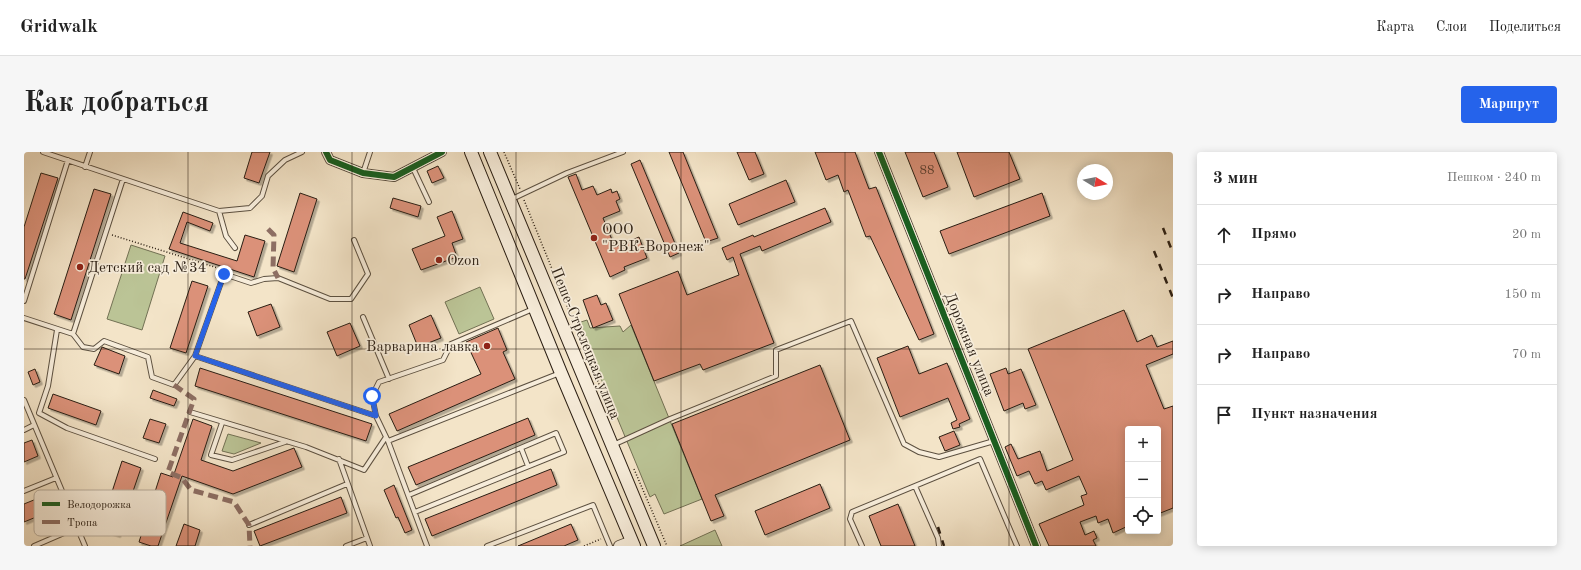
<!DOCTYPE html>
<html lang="ru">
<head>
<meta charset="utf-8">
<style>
  :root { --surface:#fff; --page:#f6f6f6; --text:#222; --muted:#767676; --line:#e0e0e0; --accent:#2563eb }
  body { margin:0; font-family:"Old Standard TT",serif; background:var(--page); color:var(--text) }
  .controls { position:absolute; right:12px; bottom:12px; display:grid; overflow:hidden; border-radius:4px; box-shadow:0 2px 10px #0003 }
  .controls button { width:36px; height:36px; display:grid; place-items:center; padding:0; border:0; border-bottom:1px solid var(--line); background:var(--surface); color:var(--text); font:20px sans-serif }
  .compass { position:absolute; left:1053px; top:12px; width:36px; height:36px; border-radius:50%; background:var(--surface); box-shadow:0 2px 10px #0003; rotate:100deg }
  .stop { position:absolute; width:12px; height:12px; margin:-9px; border:3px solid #2563eb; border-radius:50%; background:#fff }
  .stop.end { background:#2563eb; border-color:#fff; box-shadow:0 1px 4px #0008 }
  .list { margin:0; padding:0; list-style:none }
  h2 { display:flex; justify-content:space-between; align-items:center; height:52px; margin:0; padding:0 16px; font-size:17px }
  h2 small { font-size:13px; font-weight:400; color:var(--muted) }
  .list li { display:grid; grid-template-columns:26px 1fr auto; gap:12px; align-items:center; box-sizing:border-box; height:60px; padding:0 16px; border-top:1px solid var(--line) }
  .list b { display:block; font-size:15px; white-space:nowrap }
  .list em { font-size:13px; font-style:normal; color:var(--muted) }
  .icon { flex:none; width:22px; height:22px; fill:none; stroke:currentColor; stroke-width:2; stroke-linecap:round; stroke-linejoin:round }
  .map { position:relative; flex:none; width:1149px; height:394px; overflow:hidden; border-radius:4px }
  header { display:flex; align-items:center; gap:24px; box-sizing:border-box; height:56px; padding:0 20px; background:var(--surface); border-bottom:1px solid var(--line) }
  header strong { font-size:19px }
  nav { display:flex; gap:22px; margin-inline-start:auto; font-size:14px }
  .intro { display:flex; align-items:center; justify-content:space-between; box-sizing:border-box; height:96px; padding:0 24px }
  h1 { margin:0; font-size:28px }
  .button { padding:10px 18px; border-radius:4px; background:var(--accent); color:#fff; font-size:14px; font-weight:700 }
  main { display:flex; gap:24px; padding:0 24px }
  aside { flex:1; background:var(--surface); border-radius:4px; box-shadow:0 2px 10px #0003 }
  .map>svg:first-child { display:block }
</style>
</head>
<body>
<header>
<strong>Gridwalk</strong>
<nav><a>Карта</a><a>Слои</a><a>Поделиться</a></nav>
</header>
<div class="intro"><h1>Как добраться</h1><a class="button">Маршрут</a></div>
<main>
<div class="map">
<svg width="1149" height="394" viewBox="0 0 1149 394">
  <defs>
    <filter id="shadow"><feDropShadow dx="2.5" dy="2.5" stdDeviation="0" flood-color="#0004"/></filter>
  </defs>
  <rect width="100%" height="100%" fill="#f3e4c8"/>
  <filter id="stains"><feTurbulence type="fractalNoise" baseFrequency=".005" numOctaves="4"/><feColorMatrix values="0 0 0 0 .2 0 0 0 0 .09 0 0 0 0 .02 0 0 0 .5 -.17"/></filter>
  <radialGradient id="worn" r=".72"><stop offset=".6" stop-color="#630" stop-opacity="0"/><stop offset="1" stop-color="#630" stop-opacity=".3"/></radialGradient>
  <path fill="#bbc496" stroke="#727154" d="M107,93L141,104L118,178L83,167Z
    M456,135L470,167L435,182L421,150Z
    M563,168L566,176L596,174L599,180L607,173L678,347L640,362L631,342L626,345L554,171Z
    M204,282L237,291L210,302L198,299Z
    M691,378L698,394H656Z"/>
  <path fill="#db9179" stroke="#2a1e13" filter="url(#shadow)" d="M228,0H246L235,31L220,26Z
    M645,0H659L694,86L682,90Z
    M713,0H731L740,22L725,28Z
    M791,0H831L845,37L852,35L910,182L895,188L846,84L842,85L824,38L820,40L814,23L802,28Z
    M881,0H910L924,35L899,45Z
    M933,0H985L996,27L950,45Z
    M616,8L655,101L646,105L607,12Z
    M414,14L420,26L408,31L403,19Z
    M17,21L34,26L1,127H0V75Z
    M552,22L558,38L569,34L573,43L587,37L588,41L593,39L596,47L592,49L596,59L579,66L591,95L615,85L623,106L600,115L601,118L586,125L544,25Z
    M762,28L771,50L714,73L705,52Z
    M70,37L87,42L47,168L30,162Z
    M276,41L293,47L270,120L253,114Z
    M1018,41L1026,64L925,102L916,79Z
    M369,46L397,54L394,65L366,56Z
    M801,56L807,70L738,99L736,94L716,102L750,191L679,218L676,212L630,229L595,142L654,119L663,143L715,123L709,105L703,108L698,96L729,83L730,85Z
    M428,59L439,87L428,91L433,105L397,118L388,97L421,84L413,65Z
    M159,60L189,71L186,79L163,70L156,91L213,109L221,83L241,89L230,125L145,97Z
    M168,129L184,134L162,201L146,196Z
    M573,143L577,153L582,151L589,168L569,176L559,148Z
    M247,152L256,175L233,184L224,160Z
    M1100,158L1113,190L1128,183L1133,195L1149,189V202L1122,213L1140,257L1149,254V356L1134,362V277H1104V374L1089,381L1084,367L1074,371L1072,364L1056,370L1061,383L1070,379L1073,386L1069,388L1072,394H1025L1015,372L1060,353L1057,344L1063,342L1055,324L1022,338L1018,329L1011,332L1005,319L993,324L981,295L987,292L994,307L1016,299L1023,319L1049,308L1004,197Z
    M407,163L417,186L394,195L385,173Z
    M326,171L336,194L313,204L303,180Z
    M474,176L483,198L479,200L491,227L373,279L365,262L457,222L442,190Z
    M884,194L895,222L923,211L946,267L935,272L936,275L929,277L927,271L933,268L924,246L876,265L853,206Z
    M78,195L101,204L95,222L70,213Z
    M796,213L826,288L691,343L700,364L687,369L648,272Z
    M176,216L348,272L342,289L171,234Z
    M982,216L984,222L997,217L1012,253L1001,257L999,251L980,259L966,222Z
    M11,217L16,230L9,233L4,220Z
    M129,238L153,247L150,254L126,246Z
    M29,242L77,259L72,273L24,256Z
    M504,266L511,283L392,333L384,315Z
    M126,267L142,272L135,291L119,286Z
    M169,267L188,274L177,308L209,319L270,296L278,315L209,342L158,324L134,394H127L115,390L137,321L149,325Z
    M930,279L936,293L921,299L915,285Z
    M8,288L14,304L0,310V291Z
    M98,309L117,316L94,383L76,377Z
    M527,317L533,333L408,384L401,367Z
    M796,332L806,356L741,383L731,359Z
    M370,333L388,378L381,381L374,365L372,366L360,338Z
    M27,341L34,356L0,370V352Z
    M317,345L323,361L236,394L230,379Z
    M874,352L891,394H857L845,364Z
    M160,372L176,378L171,394H152Z
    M547,372L554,388L540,394H494Z"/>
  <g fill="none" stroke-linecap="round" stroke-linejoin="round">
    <g stroke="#5c5040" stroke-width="6">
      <path id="service" d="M19,0L195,59L226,56L238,44L244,24L261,8L278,0
        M61,15L66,0
        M389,16L405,50
        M339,21L346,0
        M488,47L543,21L599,0
        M195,59L202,84L211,96
        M0,149L44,8
        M339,165L365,227
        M0,166L49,182L59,195L70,197L80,189L124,205L128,225L150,233L171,204L352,264
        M33,178L24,234L15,261L43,276L131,307
        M49,182L99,27
        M171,204L200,122L227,131L240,127L254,126L306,147H327L344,122L330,88
        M0,248L61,394
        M166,260L282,295L340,318L362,285
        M198,271L187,303L208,308L261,290
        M0,278L10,273
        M364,289L536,221
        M589,293L646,267L752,224V198L827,169L880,292L895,300L915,305L970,289
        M497,296L504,314
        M315,307L346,394
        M891,334L914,386L915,394
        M0,339L32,326
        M385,343L532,281L540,300L391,360
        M225,373L323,332
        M10,394L54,375
        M322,394L343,386
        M403,394L364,289L352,264L348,244L355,230L419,208L427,192L509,157
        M463,394L569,353L586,394
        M838,394L826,367L828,360L956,307L993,394"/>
    </g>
    <g stroke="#5c5040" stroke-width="10">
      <path id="minor" d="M302,0L306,8L339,21L370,25L418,0
        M855,0L1012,394"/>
    </g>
    <g stroke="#5c5040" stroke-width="12">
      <path id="tertiary" d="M595,394L608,389"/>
    </g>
    <g stroke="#2a1e13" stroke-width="14">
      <path id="secondary" d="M447,0L537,221L610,394
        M466,0L630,394"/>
    </g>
    <path stroke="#2a1e13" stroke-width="1.5" stroke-dasharray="1 2" stroke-linecap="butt" d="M480,0L496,37
      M500,48L583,252
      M88,83L197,117
      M610,317L643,394
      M560,394L577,387"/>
    <use href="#service" stroke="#f7eddb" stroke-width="4"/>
    <use href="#minor" stroke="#f7eddb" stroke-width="8"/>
    <use href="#tertiary" stroke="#f7eddb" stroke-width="10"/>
    <use href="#secondary" stroke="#f7eddb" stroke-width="12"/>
    <path stroke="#2a1e13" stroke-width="2.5" stroke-dasharray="7 7" stroke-linecap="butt" d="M1139,76L1149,101
      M1130,99L1149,146
      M914,375L920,394"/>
    <path stroke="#8d6e63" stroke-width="5" stroke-dasharray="10 5" stroke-linecap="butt" d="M244,77L250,83L249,116L254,126
      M150,233L170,247L144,320L158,326L167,338L210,350L225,373L226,394"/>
    <g stroke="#f7eddb" stroke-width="8">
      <path id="cycleway" d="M302,0L306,8L339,21L370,25L418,0
        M855,0L1012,394"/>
    </g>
    <use href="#cycleway" stroke="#1b5e20" stroke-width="6"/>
  </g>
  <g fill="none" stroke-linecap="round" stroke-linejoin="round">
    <path stroke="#2563eb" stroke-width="5" d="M200,122L171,204L352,264L348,244"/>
  </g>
  <path fill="none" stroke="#2a1e13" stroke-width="1" stroke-opacity="0.55" d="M164,0V394M328,0V394M492,0V394M657,0V394M821,0V394M985,0V394M0,197H1149"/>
  <g fill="#8f2418" stroke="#f7eddb" stroke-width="1.5">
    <circle cx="570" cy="86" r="4"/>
    <circle cx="415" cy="108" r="4"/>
    <circle cx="56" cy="115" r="4"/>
    <circle cx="463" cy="194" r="4"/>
  </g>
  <g text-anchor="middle" stroke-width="3.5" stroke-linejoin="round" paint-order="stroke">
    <g font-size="13" fill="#563b2c">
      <text x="903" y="22">88</text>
    </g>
    <g font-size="15" fill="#2a1e13" stroke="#f7eddb" text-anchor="start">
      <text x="578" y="82">ООО<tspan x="578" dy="17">"РВК-Воронеж"</tspan></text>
      <text x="423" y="113">Ozon</text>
      <text x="64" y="120">Детский сад №34</text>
      <text x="455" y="199" text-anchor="end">Варварина лавка</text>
    </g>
    <g font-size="15" fill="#2a1e13" stroke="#f7eddb">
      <text transform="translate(562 191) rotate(68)" y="5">Пеше-Стрелецкая улица</text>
      <text transform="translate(946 192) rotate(68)" y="5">Дорожная улица</text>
    </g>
  </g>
  <rect x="10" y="338" width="132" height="46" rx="6" fill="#f7eddb" stroke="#baaf9f" stroke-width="1"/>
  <rect x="18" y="350" width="18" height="4" fill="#1b5e20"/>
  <rect x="18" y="368" width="18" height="4" fill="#8d6e63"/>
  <g font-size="11" fill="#2a1e13">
    <text x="43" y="356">Велодорожка</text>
    <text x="43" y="374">Тропа</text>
  </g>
  <rect width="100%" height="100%" filter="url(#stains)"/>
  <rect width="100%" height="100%" fill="url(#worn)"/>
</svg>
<div class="controls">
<button>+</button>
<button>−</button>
<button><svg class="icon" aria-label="locate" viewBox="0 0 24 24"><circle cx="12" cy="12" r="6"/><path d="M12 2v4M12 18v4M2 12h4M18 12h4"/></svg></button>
</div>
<svg class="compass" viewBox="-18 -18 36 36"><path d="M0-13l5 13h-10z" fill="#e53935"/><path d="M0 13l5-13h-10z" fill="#767676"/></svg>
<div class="stop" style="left:348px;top:244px"></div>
<div class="stop end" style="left:200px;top:122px"></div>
</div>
<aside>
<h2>3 мин<small>Пешком · 240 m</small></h2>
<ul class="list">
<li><svg class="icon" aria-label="ahead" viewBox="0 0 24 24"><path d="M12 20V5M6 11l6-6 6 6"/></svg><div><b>Прямо</b></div><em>20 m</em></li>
<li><svg class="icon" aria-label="right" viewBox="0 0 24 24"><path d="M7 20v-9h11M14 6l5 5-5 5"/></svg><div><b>Направо</b></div><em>150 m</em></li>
<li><svg class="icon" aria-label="right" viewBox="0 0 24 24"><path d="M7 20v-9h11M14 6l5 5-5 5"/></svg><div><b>Направо</b></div><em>70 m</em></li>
<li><svg class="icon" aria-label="arrive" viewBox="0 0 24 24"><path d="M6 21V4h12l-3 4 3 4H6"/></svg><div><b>Пункт назначения</b></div></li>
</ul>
</aside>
</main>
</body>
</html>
